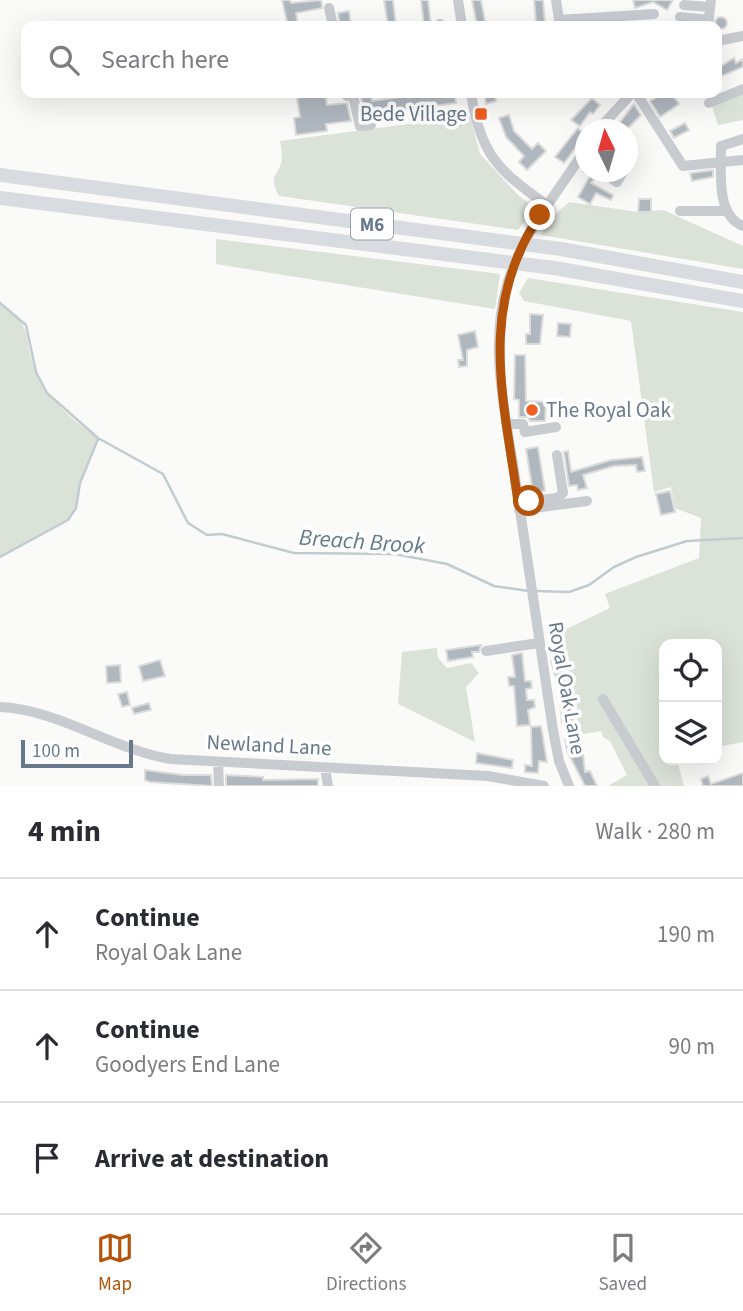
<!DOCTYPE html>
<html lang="en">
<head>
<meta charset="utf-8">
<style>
  :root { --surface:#fff; --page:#f7f7f7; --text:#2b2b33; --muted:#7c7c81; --line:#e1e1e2; --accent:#b45309 }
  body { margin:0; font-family:"Source Sans 3",sans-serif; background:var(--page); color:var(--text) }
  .controls { position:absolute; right:21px; bottom:21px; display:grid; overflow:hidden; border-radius:14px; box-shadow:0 7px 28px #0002 }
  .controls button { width:63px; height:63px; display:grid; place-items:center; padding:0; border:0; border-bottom:2px solid var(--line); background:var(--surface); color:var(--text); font:35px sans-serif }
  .compass { position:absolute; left:575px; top:119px; width:63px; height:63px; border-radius:50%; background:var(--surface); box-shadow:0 7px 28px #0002; rotate:355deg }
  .scale { position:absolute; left:21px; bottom:18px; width:112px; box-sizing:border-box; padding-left:7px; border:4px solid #67788b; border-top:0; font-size:19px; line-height:24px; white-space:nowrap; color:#67788b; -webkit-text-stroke:5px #fff; paint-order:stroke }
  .stop { position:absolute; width:21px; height:21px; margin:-16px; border:5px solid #b45309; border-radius:50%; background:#fff }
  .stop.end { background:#b45309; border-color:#fff; box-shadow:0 2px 7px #0008 }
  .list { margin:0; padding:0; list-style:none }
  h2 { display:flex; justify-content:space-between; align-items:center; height:91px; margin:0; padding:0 28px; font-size:30px }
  h2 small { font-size:23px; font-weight:400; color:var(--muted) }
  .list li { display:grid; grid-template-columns:46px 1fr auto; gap:21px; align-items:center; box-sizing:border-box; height:112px; padding:0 28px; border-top:2px solid var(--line) }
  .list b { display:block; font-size:26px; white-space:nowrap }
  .list p { margin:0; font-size:23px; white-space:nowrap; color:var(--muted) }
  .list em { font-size:23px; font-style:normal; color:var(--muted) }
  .icon { flex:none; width:38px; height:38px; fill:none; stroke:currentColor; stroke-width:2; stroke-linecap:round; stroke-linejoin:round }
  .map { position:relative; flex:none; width:743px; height:786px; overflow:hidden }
  .search { position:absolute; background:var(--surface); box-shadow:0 7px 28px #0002; left:21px; right:21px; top:21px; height:77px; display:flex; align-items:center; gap:18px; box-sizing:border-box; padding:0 24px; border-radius:14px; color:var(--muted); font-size:26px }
  .sheet { height:427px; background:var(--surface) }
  nav { display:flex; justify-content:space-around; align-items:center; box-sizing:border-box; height:98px; border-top:2px solid var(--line); background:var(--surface); font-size:19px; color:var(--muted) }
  nav a { display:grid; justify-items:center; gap:4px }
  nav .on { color:var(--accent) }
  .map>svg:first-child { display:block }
</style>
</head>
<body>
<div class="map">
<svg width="743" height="786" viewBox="0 0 743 786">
  <rect width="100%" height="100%" fill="#fafaf8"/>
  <path fill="#dbe2d8" d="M743,92V120L718,125L712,106Z
    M470,116L480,154L519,196L530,204L532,212L518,230L279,196C267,174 279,177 282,159C282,154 281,146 280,141Z
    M569,202L638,212L663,210L743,246V269L541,235L549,220Z
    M216,239L500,274L495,309L216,264Z
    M528,278L743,312V742L717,747V644H664V760H677L684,786H608L627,775L610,741L604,738L601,731L584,734L580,730L558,633L610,608L605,594L699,558L701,518L675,508L671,487L654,492L631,321L524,301L519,293Z
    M0,303C36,328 22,336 36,372C47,399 75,422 98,438L80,483L76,508L68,520L0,557Z
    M437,648L438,658L447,668L471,663L479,673L466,687L475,742L398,704L402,652Z"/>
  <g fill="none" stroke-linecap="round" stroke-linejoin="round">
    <path stroke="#c1ccd1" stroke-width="2.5" d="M0,303L26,325L36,372L47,393L98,438L163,474L188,523L207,535L222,534L294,553L395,554L447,564L494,586L529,591
      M0,557L68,520L76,508L80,483L98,439
      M536,591L569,592L589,585L614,567L636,557L687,541L743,538"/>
  </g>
  <path fill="#b0b8bf" stroke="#dcdcda" stroke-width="2" d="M282,0H290L291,3L321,0L322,5V8L296,13L298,26H288Z
    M384,0H393L396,26H388Z
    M421,0H428L431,26H424Z
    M472,0H481L486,26H477Z
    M534,0H543L545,23H536Z
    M633,0H673L667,10L653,2L635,8Z
    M349,11L351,25L340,26L338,13Z
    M715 23a6 6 0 1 1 12 0a6 6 0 1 1-12 0Z
    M717,58L721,66L734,58L736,63L743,59V67L717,78Z
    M309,93H325L327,105L347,103L351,121L326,124L327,131L296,135L294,118L300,117L297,98L310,96Z
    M360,93H371L372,101L400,97L399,93H455L456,103L365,115Z
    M484,93H494L496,101L486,104Z
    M664,93H682L674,97L679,104L660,117L650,101Z
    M592,98L600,105L593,114L590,112L580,126L571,120Z
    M634,104L641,115L626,130H614Z
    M509,115L514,131L532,149L538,143L546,151L527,170L519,162L524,156L506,137L499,118Z
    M685,123L689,130L674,138L670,131Z
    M578,128L585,135L564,163L555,157Z
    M713,170V177L692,181L690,173Z
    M584,172H595L596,176L591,183L613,195L611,200L596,193L590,204L578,197L590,176Z
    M639,199H651V212H638Z
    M530,314L543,315L540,344H526V334H530Z
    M558,323L571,324L570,337L557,336Z
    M475,331L478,347L467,350V366L459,367L458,360H463L458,335Z
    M515,355H525L526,401L546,402L545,421H530L528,417H519V400L514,399Z
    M538,447L545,491L533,493L526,449Z
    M568,451L571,472L611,460L642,457L645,471L637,472L636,465L614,466L583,475L587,488L578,490L577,485L569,486L564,452Z
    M670,491L675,512L661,515L656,494Z
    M481,645L479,652H472L473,657L448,661L446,650Z
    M522,653L525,681H531L532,688L526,689L527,700H534L535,707L528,710L530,725L517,726L514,686H509L508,677H515L512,655Z
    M561,658L568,699L573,698L574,704L571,705L573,721L562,723L559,688L551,661Z
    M160,660L165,676L143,681L139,666Z
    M120,665L121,682L107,683L106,666Z
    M127,692L130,705L122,707L118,694Z
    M149,703L151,710L134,714L132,708Z
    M541,726L547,762L539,761L538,773L525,772V765L532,766L531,727Z
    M581,736L585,772L590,771L597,786H585L567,751L565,739Z
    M477,753L513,760L512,768L476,763Z
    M145,770L183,775H211L212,786L150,782L145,780Z
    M743,773V786H703L701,779L708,776L711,784Z
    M226,775L263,777V780L318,779V786H226Z"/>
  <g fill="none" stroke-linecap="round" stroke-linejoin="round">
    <path stroke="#c8cbd0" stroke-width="10" d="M458,0L462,26
      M556,0L560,26
      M684,5L710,7
      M329,8L333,26
      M680,17L709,20
      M559,20L654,14
      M440,24V26
      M708,26L711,0
      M717,41L743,36
      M346,93L347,96H353L360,126L371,125
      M471,93C480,155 499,171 547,205
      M636,93L683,166L743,160
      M709,103L743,89
      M598,130L632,93
      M743,139L721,146C721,172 716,216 743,226
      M602,172L617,182L623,172
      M680,211H725
      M507,424H523L525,432L556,427
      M518,502L557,498L563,493L557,455
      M519,510L587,501
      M486,651L539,643
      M603,699L655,786
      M0,707C57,709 112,749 170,759L488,776L544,786
      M218,762L219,786
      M325,768L328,786
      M569,786L559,761L553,730C540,648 528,566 516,484C507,419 488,350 507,285C522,233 558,193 586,148"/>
    <path stroke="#d8dce0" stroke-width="14" d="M0,175L561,249L743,282
      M0,198L554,268L743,301"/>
  </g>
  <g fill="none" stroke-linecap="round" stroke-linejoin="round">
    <path stroke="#b45309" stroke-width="9" d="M529,501L518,502C504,400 477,308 540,215"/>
  </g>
  <g fill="#f05f21" stroke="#fff" stroke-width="2.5">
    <rect x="474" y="107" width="14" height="14" rx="3.5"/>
    <circle cx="532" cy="410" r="7"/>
  </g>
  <g text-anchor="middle" stroke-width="7" stroke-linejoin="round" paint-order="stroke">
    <rect fill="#fff" stroke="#95a0ae" stroke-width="2" x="351" y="208.5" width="42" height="31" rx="5"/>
    <g font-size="19" font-weight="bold" fill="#67788b">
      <text x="372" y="231">M6</text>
    </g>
    <g font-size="21" fill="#67788b" stroke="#fff" text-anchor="end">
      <text x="467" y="121">Bede Village</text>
      <text x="546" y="417" text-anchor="start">The Royal Oak</text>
    </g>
    <g font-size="21" fill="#67788b" stroke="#fff">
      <text transform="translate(567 688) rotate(80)" y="7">Royal Oak Lane</text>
      <text transform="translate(269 745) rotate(3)" y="7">Newland Lane</text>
    </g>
    <g font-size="23" font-style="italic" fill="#637a85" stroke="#fff">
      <text transform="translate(362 541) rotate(4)" y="8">Breach Brook</text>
    </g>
  </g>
</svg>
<div class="controls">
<button><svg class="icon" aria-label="locate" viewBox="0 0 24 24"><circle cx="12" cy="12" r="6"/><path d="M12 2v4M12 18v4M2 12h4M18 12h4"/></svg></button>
<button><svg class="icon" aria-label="layers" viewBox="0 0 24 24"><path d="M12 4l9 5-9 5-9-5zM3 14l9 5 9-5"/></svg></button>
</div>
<svg class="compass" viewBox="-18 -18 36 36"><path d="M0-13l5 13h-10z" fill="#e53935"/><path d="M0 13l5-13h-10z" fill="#7c7c81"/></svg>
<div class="scale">100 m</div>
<div class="stop" style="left:529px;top:501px"></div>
<div class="stop end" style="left:540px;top:215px"></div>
<div class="search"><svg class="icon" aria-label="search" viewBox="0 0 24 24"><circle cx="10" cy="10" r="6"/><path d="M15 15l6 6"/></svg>Search here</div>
</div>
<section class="sheet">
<h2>4 min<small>Walk · 280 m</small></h2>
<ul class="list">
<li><svg class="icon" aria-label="ahead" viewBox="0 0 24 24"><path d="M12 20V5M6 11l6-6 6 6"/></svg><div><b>Continue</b><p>Royal Oak Lane</p></div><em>190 m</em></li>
<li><svg class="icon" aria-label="ahead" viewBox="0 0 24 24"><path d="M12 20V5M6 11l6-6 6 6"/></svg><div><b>Continue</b><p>Goodyers End Lane</p></div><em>90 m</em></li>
<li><svg class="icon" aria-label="arrive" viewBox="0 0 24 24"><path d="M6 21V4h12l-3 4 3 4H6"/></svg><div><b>Arrive at destination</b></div></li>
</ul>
</section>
<nav>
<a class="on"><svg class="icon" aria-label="map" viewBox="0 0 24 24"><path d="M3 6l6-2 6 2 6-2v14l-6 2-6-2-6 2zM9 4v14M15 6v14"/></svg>Map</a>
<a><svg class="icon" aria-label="directions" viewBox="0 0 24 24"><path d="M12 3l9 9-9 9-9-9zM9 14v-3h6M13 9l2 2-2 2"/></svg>Directions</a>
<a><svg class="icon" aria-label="saved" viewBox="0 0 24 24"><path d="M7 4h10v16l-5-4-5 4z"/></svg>Saved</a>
</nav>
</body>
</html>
